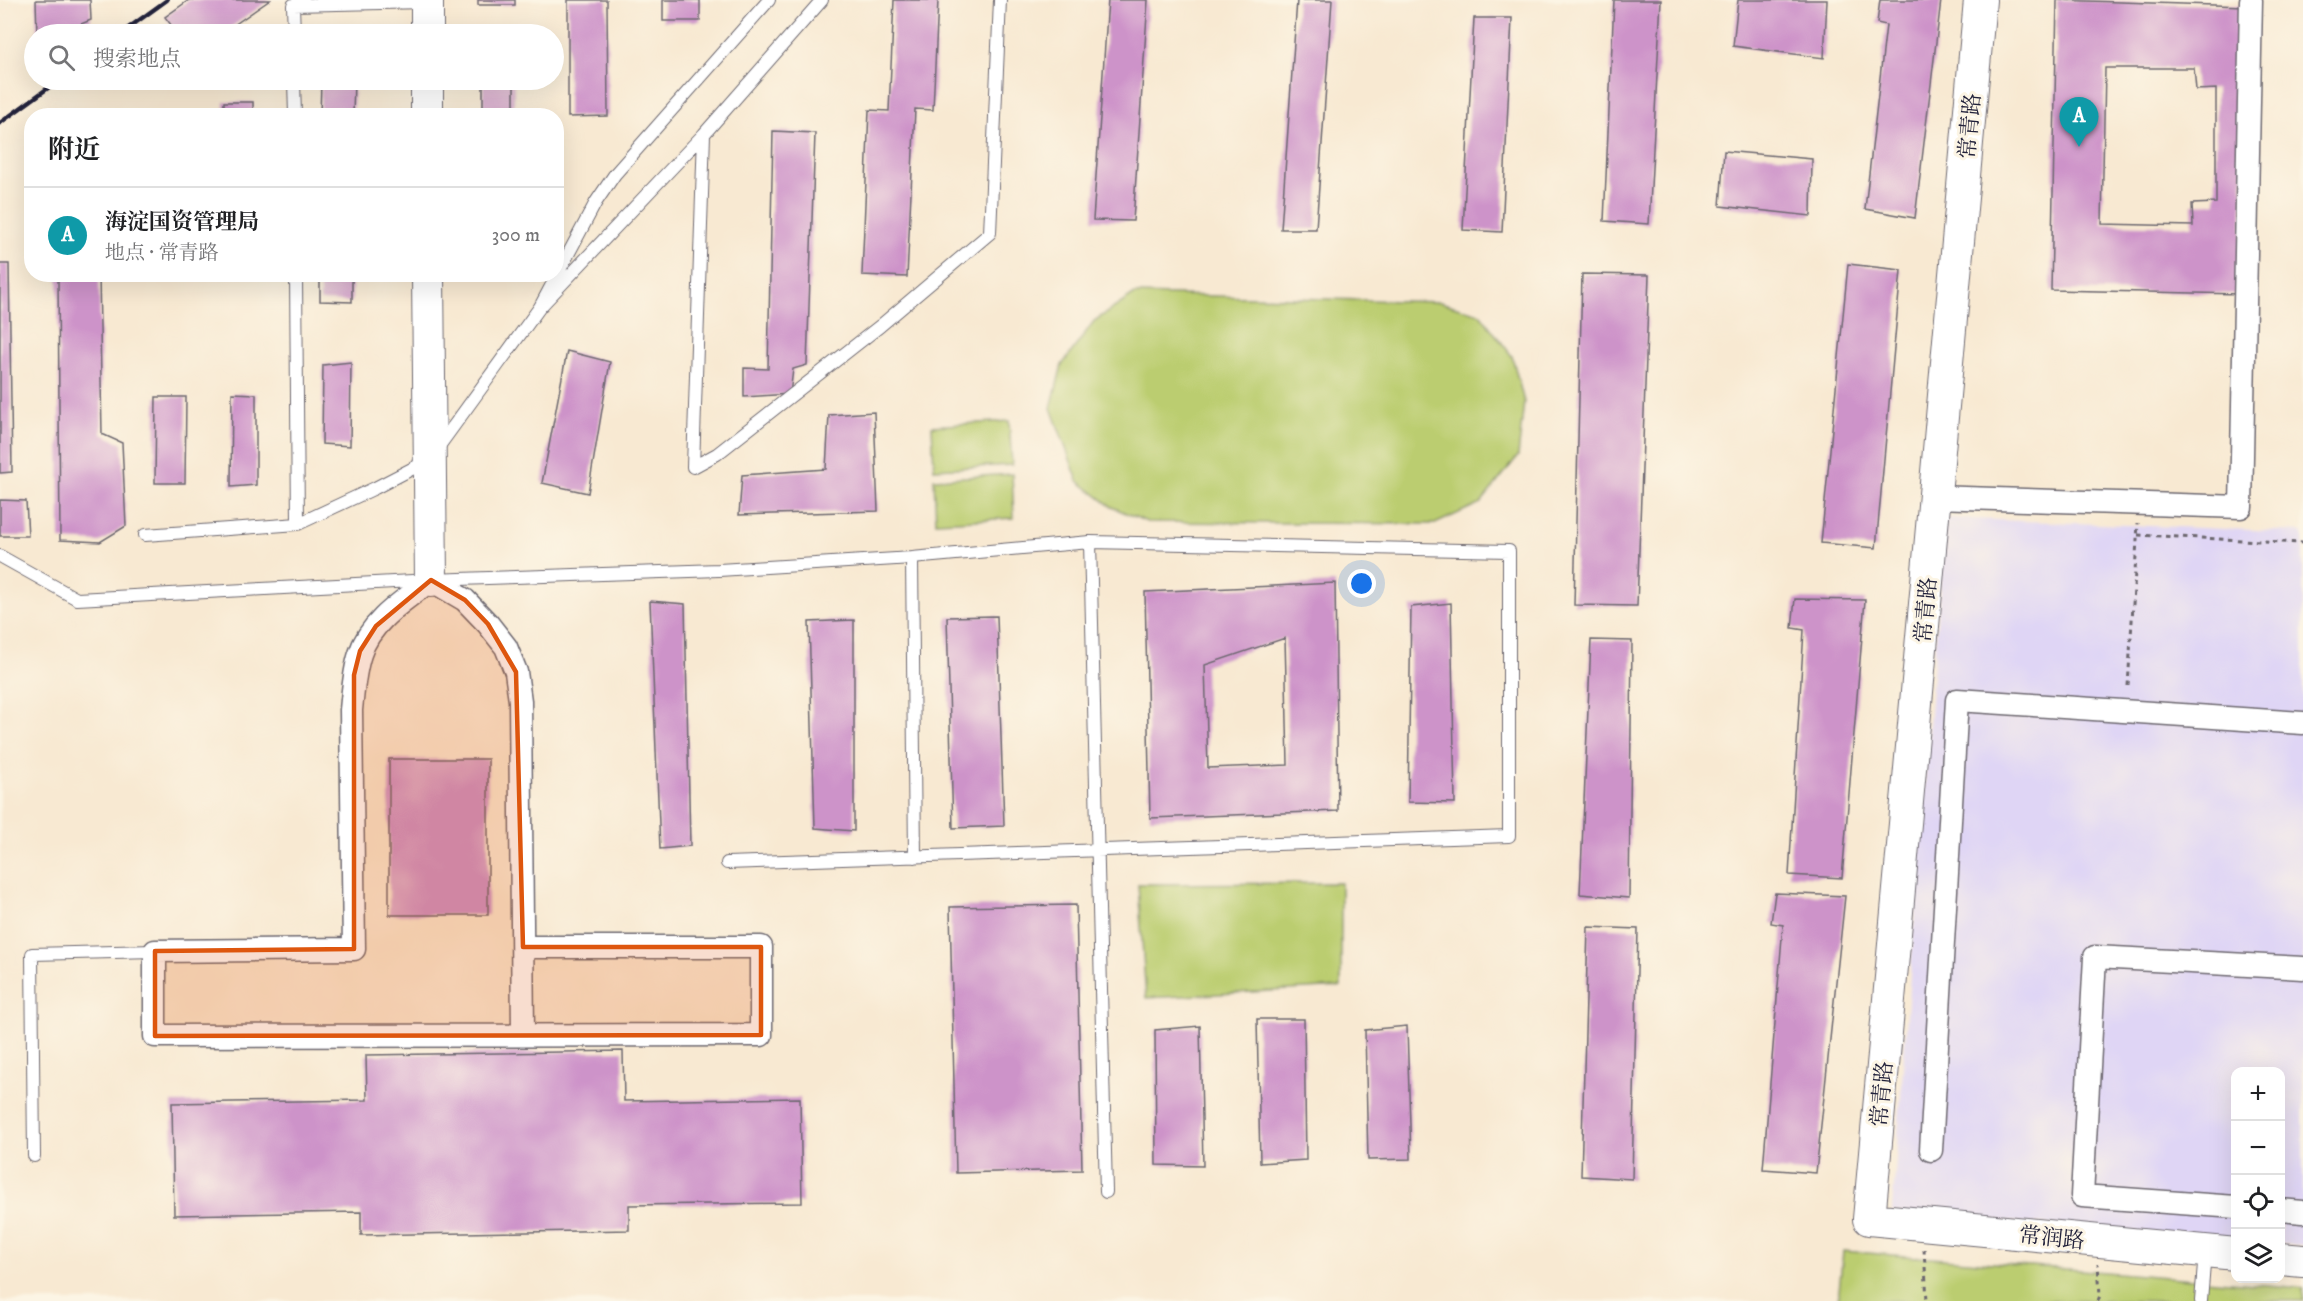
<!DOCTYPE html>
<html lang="zh">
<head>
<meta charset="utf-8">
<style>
  :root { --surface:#fff; --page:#f2f2f2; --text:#202124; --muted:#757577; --line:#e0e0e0; --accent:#0b8043 }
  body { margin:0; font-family:"IM FELL DW Pica","Noto Serif SC",serif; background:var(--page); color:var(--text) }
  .controls { position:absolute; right:18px; bottom:18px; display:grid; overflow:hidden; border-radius:12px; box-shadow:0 6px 24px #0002 }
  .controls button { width:54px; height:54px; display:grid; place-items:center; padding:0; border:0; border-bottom:2px solid var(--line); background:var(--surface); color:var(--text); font:30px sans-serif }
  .you { position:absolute; left:1362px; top:584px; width:21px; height:21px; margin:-15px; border:4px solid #fff; border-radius:50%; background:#1a73e8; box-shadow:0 0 0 9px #1a73e833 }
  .badge { display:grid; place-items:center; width:39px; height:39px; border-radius:50%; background:var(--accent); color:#fff; font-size:20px; font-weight:700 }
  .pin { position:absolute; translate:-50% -50px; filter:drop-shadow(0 2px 3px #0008) }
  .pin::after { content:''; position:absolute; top:32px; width:21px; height:18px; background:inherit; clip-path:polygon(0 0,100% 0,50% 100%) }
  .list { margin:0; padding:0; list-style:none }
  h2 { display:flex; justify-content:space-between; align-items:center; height:78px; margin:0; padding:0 24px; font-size:26px }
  h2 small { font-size:20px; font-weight:400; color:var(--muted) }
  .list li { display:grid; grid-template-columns:39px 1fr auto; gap:18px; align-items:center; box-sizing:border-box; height:96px; padding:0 24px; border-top:2px solid var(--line) }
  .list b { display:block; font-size:22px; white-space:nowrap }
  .list p { margin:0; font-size:20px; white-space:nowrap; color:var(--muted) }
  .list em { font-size:20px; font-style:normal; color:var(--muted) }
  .icon { flex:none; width:33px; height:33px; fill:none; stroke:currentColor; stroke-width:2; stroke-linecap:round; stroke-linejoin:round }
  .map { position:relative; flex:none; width:2303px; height:1301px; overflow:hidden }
  .search { position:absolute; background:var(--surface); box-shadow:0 6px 24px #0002; left:24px; top:24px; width:540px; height:66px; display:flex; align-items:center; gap:15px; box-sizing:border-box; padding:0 21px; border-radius:33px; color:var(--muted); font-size:22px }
  .panel { position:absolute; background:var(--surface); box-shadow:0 6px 24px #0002; left:24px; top:108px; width:540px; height:174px; border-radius:24px }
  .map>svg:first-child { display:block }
</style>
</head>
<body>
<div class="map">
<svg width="2303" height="1301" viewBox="0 0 2303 1301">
  <rect width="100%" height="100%" fill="#fcf5e5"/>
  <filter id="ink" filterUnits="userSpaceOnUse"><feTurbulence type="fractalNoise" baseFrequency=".0167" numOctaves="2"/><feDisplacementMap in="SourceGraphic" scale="12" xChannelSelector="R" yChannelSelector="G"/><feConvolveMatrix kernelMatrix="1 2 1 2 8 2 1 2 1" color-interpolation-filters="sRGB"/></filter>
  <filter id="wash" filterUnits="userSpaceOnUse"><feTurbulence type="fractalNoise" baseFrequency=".008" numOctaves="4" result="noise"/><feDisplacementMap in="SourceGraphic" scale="24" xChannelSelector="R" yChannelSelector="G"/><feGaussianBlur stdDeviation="1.35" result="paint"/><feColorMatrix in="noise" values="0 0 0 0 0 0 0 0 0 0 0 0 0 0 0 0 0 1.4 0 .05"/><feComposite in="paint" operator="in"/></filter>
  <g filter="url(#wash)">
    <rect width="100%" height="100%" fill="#f8e9d2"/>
    <path fill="#dfd5f5" d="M1945,518L2303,532V1245L2281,1244L2280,1072H2236L2235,1240L1892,1212Z"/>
    <path fill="#bbcd70" stroke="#6e7856" stroke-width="1.5" d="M1135,294L1440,302L1480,314L1512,356L1524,402L1518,456L1481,503L1435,524L1147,522L1112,507L1078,481L1051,408L1062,365L1094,321Z
      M1009,421L1012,465L934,469L932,426Z
      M1012,474L1014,518L936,522L934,479Z
      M1341,883V987L1146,998L1138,884Z
      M1843,1251L2303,1288V1301H1838Z"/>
    <g id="blocks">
      <path fill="#cd93c9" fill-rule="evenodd" d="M36,0H90L91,20L81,24L82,34H37Z
        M189,0H270L221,34H178L165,17Z
        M478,0H515V5H478Z
        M568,0H607L608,116L568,117Z
        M663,0H700V21H663Z
        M894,0H938L933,110L915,109L907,277L862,275L869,110L889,111Z
        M1108,0H1148L1133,221L1093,220Z
        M1297,0H1332L1316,229H1281Z
        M1614,0H1661L1649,224L1604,221Z
        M1738,0H1827L1824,58L1733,46Z
        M1880,0H1941L1915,218L1865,209L1886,25L1877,23Z
        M2057,0L2245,6L2241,294L2051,290ZM2105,68H2194L2196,90L2216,89V203L2192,204L2193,226L2102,224Z
        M1474,18H1512L1502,232L1463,230Z
        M321,80H354L353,116H320Z
        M483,80H514V116H483Z
        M224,102H253V116H224Z
        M773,131L815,133L807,365L793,369L790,394L744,397V368L768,369Z
        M1724,151L1812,159L1811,216L1720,206Z
        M0,264H9L12,472L0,473Z
        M1848,264L1901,270L1876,548L1821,543Z
        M58,274H99L102,434L122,443L126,526L100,542L60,540Z
        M320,274H352V302L320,301Z
        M1582,274L1649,275L1637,606L1574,605Z
        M567,351L610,362L588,493L542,483Z
        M351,362L350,446L322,444L323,365Z
        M232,393L256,394V485L231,487Z
        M156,397H186L185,483H155Z
        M874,412L878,511L739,515L742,475L826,469L829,415Z
        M0,500L26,501L28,536H0Z
        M1335,583L1338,811L1150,818L1145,592ZM1285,638L1288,765L1208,768L1205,665Z
        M1795,599L1865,600L1842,878L1789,875L1804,630L1792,628Z
        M650,601L685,604L690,846L660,849Z
        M1451,603L1455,803L1408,802L1411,607Z
        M997,616L1004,826L953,828L947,617Z
        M854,620V831L815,828L809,622Z
        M1591,640L1632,641L1629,898L1580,894Z
        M389,759H488V915H389Z
        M1775,893L1845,896L1816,1173L1763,1169L1783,925L1771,923Z
        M1076,905L1082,1170L956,1173L950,907Z
        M1588,927L1638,929L1632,1179L1581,1176Z
        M1257,1019H1304L1306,1160L1260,1163Z
        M1200,1026L1203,1166L1156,1165L1155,1030Z
        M1407,1026L1411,1159L1368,1160L1365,1030Z
        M623,1051L624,1101L800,1098L802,1203L629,1205V1230L361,1235V1212L174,1215L172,1103L367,1100L366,1055Z"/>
    </g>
  </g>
  <g filter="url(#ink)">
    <use href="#blocks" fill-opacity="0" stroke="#6d6870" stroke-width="1.5"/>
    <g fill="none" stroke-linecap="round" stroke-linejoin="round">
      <g stroke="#6d6870" stroke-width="14">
        <path id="lane" d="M294,34L293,5L425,2
          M294,80L295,116
          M704,134L822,0
          M296,274L298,524L375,488L429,460L540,307L596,202L615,174L769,0
          M540,307L704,134L693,467L717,454L880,326L990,233L1000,0
          M145,535L298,524
          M1090,542L1106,1192
          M0,556L77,599L431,580L719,570L912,558L1090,542L1509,551V836L727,863
          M912,558L915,857
          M34,1156L32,954L155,951
          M2201,1301L2205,1253"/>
      </g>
      <g stroke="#6d6870" stroke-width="25">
        <path id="street" d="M1935,497L2241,507L2251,0
          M523,947H761V1035L155,1036V951L354,949L351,710C353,691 354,672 360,654C370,621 405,600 431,580L465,600L488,624L506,647L516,672L520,701L523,1035
          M1931,1150L1957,700L2303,723
          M2236,1207L2082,1196L2095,957L2303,968
          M2280,1210L2303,1212"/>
      </g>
      <g stroke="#6d6870" stroke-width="34">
        <path id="secondary" d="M427,0V34
          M1980,0L1869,1219L2236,1254
          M427,80V116
          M428,274L431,580
          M2280,1259L2303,1261"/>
      </g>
      <path stroke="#6d6870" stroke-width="3" stroke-dasharray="4.5 4.5" stroke-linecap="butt" d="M2138,535L2303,543
        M2128,686L2138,523
        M1924,1249L1927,1301
        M2098,1301L2100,1295L2098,1264"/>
      <use href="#lane" stroke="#fff" stroke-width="12"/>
      <use href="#street" stroke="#fff" stroke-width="22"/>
      <use href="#secondary" stroke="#fff" stroke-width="32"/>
      <path stroke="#22223b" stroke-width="4.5" d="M120,34L167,0
        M0,123L59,80"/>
    </g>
  </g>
  <path fill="#de560e" fill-opacity="0.2" stroke="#de560e" stroke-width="4.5" stroke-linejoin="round" d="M431,580L465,600L488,624L516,672L523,947H761V1035L155,1036V951L354,949V675L360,651L376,626Z"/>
  <g text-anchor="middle" stroke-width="6" stroke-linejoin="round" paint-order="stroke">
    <g font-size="22" fill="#22223b" stroke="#fcf5e5">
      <text transform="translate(1969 126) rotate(-85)" y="8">常青路</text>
      <text transform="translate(1925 610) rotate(-85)" y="8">常青路</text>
      <text transform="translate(1881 1094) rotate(-85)" y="8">常青路</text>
      <text transform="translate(2052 1237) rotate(6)" y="8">常润路</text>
    </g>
  </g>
</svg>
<div class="controls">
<button>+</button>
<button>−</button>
<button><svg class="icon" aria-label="locate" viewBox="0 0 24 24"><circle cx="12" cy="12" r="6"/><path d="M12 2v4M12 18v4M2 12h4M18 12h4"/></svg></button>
<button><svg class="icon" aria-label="layers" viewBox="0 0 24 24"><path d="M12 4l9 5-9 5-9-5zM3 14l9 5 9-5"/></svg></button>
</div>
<div class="you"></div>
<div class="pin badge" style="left:2079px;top:147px;background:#0f9aa8">A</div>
<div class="search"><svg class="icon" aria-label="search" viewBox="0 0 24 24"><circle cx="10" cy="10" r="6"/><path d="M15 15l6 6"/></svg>搜索地点</div>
<section class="panel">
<h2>附近<small></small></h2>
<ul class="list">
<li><span class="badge" style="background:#0f9aa8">A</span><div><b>海淀国资管理局</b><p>地点 · 常青路</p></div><em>300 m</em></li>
</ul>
</section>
</div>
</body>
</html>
